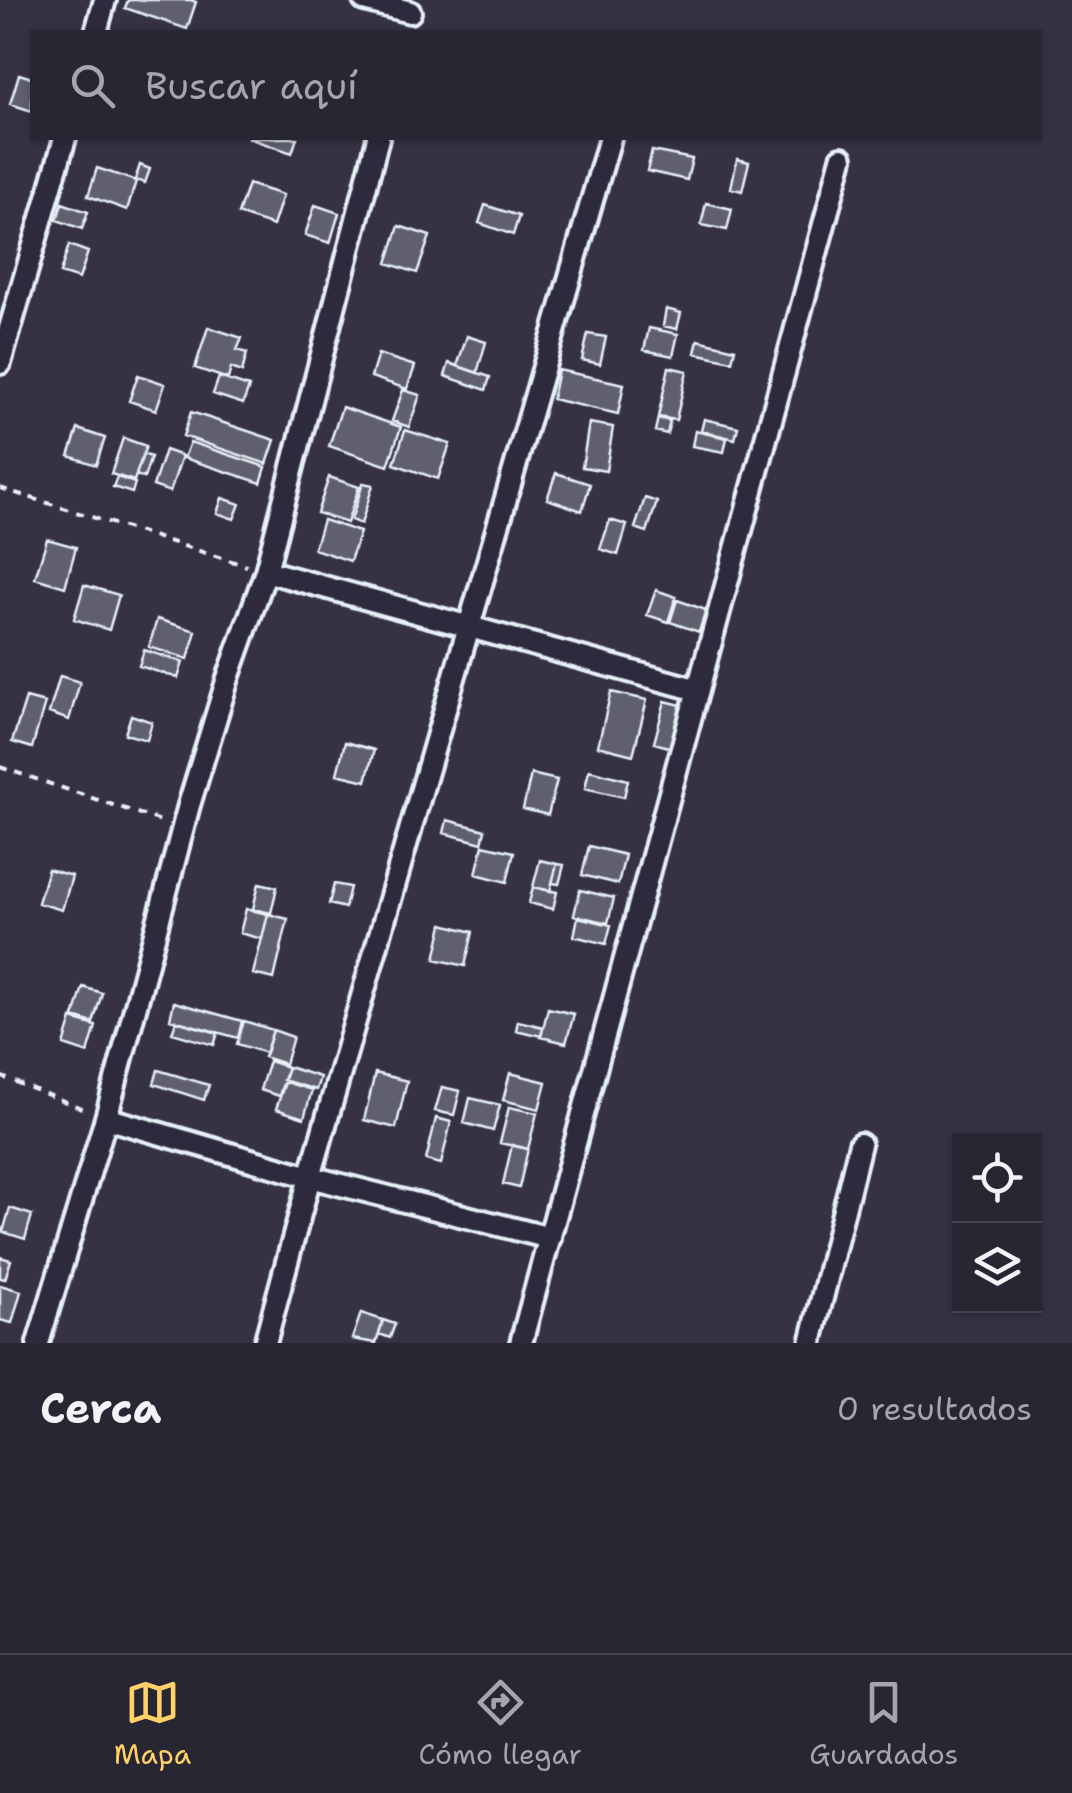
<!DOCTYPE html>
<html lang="es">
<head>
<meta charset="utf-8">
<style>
  :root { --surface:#282633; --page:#302e3b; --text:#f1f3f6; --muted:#a5a5ac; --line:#44434e; --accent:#ffd166 }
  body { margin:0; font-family:"Shantell Sans",sans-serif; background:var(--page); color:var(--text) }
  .controls { position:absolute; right:30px; bottom:30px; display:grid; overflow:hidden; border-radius:0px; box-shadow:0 2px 8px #0004 }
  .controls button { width:90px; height:90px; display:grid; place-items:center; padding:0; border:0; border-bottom:2px solid var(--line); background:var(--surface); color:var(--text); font:50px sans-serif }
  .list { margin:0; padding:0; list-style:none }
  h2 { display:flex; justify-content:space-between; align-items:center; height:130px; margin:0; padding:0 40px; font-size:42px }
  h2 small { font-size:32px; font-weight:400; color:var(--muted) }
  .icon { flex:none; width:55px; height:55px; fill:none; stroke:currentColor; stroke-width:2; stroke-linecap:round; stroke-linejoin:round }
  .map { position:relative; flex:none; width:1072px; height:1343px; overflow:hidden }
  .search { position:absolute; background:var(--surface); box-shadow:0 2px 8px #0004; left:30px; right:30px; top:30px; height:110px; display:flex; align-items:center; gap:25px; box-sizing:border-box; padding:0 35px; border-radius:0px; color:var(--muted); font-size:38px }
  .sheet { height:310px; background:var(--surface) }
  nav { display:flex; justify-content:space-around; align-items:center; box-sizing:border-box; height:140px; border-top:2px solid var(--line); background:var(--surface); font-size:28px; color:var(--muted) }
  nav a { display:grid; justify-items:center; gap:5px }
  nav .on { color:var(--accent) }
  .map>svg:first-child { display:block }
</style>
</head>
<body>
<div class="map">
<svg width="1072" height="1343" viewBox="0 0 1072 1343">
  <rect width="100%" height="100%" fill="#363244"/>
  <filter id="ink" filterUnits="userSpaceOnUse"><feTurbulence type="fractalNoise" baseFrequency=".01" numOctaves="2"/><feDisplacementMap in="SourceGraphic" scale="20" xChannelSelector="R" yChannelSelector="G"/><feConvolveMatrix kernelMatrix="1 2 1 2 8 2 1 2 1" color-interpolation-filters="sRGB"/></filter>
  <g filter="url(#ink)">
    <path fill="#605e6e" stroke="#e8f1f8" stroke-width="2.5" d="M128,0H191L196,2L187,29L125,8Z
      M19,74L32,78V111L10,104Z
      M248,138H297L292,153Z
      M652,151L692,159L687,180L647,171Z
      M737,159L749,162L742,191L731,188Z
      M140,165L150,169L145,183L135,180Z
      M97,168L136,181L127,210L88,196Z
      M248,184L283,195L273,226L238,214Z
      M62,203L88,212L82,229L57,220Z
      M706,203L732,209L727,230L701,225Z
      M315,205L339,213L330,243L305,235Z
      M485,205L519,216L513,235L479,223Z
      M399,226L430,236L417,273L387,263Z
      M69,245L88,252L79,279L60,273Z
      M666,309L681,313L677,329L663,326Z
      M208,327L242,338L237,350L247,353L242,372L231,368L228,379L195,368Z
      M649,328L678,334L673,356L644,350Z
      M588,334L606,337L600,364L582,360Z
      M467,336L486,342L477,373L457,366Z
      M698,340L735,349L732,361L695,353Z
      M378,354L415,366L407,389L371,377Z
      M449,363L490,377L486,390L445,376Z
      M669,367L687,371L676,420L658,417Z
      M558,370L624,384L618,414L552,399Z
      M138,375L165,384L156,410L129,401Z
      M219,377L249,387L243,404L213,394Z
      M403,390L420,395L409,427L392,421Z
      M342,407L401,427L388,466L329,446Z
      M191,412L275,440L267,464L183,436Z
      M658,418L670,421L667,434L655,431Z
      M704,419L738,427L735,439L701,431Z
      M589,423L613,427L606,471L582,467Z
      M78,429L105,438L96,465L69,456Z
      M405,430L450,444L438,479L394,464Z
      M695,431L727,438L724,452L692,446Z
      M123,438L146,446L134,481L111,474Z
      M190,442L266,467L261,483L184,458Z
      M165,450L182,456L170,492L153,486Z
      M143,454L151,457L144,478L136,475Z
      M556,473L590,484L582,511L547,499Z
      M117,477L135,483L132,493L113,487Z
      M329,477L359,487L347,523L317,513Z
      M363,483L373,485L361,524L351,520Z
      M222,498L240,504L234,519L217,513Z
      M645,498L657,502L647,532L635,528Z
      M323,520L360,532L350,561L314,549Z
      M610,520L627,525L618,555L600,549Z
      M47,539L76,547L65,587L35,578Z
      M84,585L119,595L109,630L74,619Z
      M656,590L676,597L668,622L647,615Z
      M677,600L706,610L699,632L670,622Z
      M157,619L196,631L188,659L149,647Z
      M144,650L183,662L178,678L139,666Z
      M60,676L80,682L69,720L49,713Z
      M611,692L647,700L633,755L598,746Z
      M26,698L45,703L32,748L12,742Z
      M665,701L689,707L679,750L654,743Z
      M131,715L152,722L147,740L125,734Z
      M345,742L374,750L366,781L337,774Z
      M589,770L628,780L624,797L585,788Z
      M531,774L557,780L548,815L523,809Z
      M447,820L485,830L482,843L444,833Z
      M483,845L514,852L507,882L476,874Z
      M589,846L625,855L618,884L582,875Z
      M540,860L557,864L550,891L533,887Z
      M557,864L564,865L559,884L552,883Z
      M48,869L72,876L62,910L38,903Z
      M259,883L277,887L271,913L253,909Z
      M334,884L350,887L345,908L329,904Z
      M533,887L557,892L553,909L529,903Z
      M580,890L614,898L608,923L574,915Z
      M246,909L268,914L262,939L240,933Z
      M268,914L288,919L274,979L253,974Z
      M578,917L611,925L606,944L574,936Z
      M443,924L473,932L465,966L435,959Z
      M83,987L102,993L93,1023L74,1017Z
      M174,1002L242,1021L238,1038L170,1019Z
      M548,1008L574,1014L566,1043L541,1037Z
      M72,1019L96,1026L88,1053L64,1045Z
      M176,1021L218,1033L214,1045L172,1033Z
      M244,1021L273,1030L266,1053L237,1044Z
      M518,1021L543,1027L541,1036L516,1030Z
      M273,1030L293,1037L285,1064L264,1057Z
      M269,1061L288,1067L279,1096L260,1090Z
      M288,1067L320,1077L316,1090L283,1080Z
      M158,1070L209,1085L204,1100L154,1084Z
      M375,1073L407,1081L396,1128L364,1120Z
      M510,1073L546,1082L539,1109L503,1100Z
      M285,1082L312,1090L304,1118L276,1109Z
      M442,1087L460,1091L454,1115L435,1111Z
      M470,1098L500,1105L493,1131L464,1123Z
      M509,1107L537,1113L528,1149L500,1143Z
      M436,1118L451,1122L441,1164L426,1160Z
      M512,1145L528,1149L519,1188L503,1184Z
      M10,1208L32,1215L25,1239L3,1232Z
      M0,1257L11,1260L5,1279L0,1278Z
      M0,1285L21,1291L12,1323L0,1320Z
      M361,1313L383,1320L376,1343L352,1339Z
      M383,1320L395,1324L390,1338L379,1334Z"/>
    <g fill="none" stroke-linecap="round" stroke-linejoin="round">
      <g stroke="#e8f1f8" stroke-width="28">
        <path id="minor" d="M364,0L410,12
          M96,32L105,0
          M0,363L65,138
          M266,571L698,690
          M106,1118L310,1177L550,1238
          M38,1343L106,1118L189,805L228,678L266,571L378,138
          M265,1343L310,1177L610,138
          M521,1343L842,158
          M811,1343L860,1144"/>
      </g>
      <path stroke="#e8f1f8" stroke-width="4" stroke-dasharray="8 8" stroke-linecap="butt" d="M0,488L247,566
        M0,767L161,821
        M0,1076L84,1109"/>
      <use href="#minor" stroke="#2f2a3d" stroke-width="20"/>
    </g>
  </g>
</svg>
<div class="controls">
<button><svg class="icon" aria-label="locate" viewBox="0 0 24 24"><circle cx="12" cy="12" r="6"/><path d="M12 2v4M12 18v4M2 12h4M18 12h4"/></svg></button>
<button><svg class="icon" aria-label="layers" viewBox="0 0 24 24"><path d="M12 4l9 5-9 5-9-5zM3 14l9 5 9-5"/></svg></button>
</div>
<div class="search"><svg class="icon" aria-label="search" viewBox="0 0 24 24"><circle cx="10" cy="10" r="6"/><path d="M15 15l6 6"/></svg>Buscar aquí</div>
</div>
<section class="sheet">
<h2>Cerca<small>0 resultados</small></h2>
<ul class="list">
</ul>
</section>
<nav>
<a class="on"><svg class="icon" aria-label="map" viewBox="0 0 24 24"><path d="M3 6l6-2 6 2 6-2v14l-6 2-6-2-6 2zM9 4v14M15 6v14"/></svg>Mapa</a>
<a><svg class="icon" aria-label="directions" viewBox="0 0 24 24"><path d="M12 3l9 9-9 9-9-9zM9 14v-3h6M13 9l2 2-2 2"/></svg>Cómo llegar</a>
<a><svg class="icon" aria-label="saved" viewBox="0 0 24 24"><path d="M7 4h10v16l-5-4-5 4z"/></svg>Guardados</a>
</nav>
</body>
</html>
